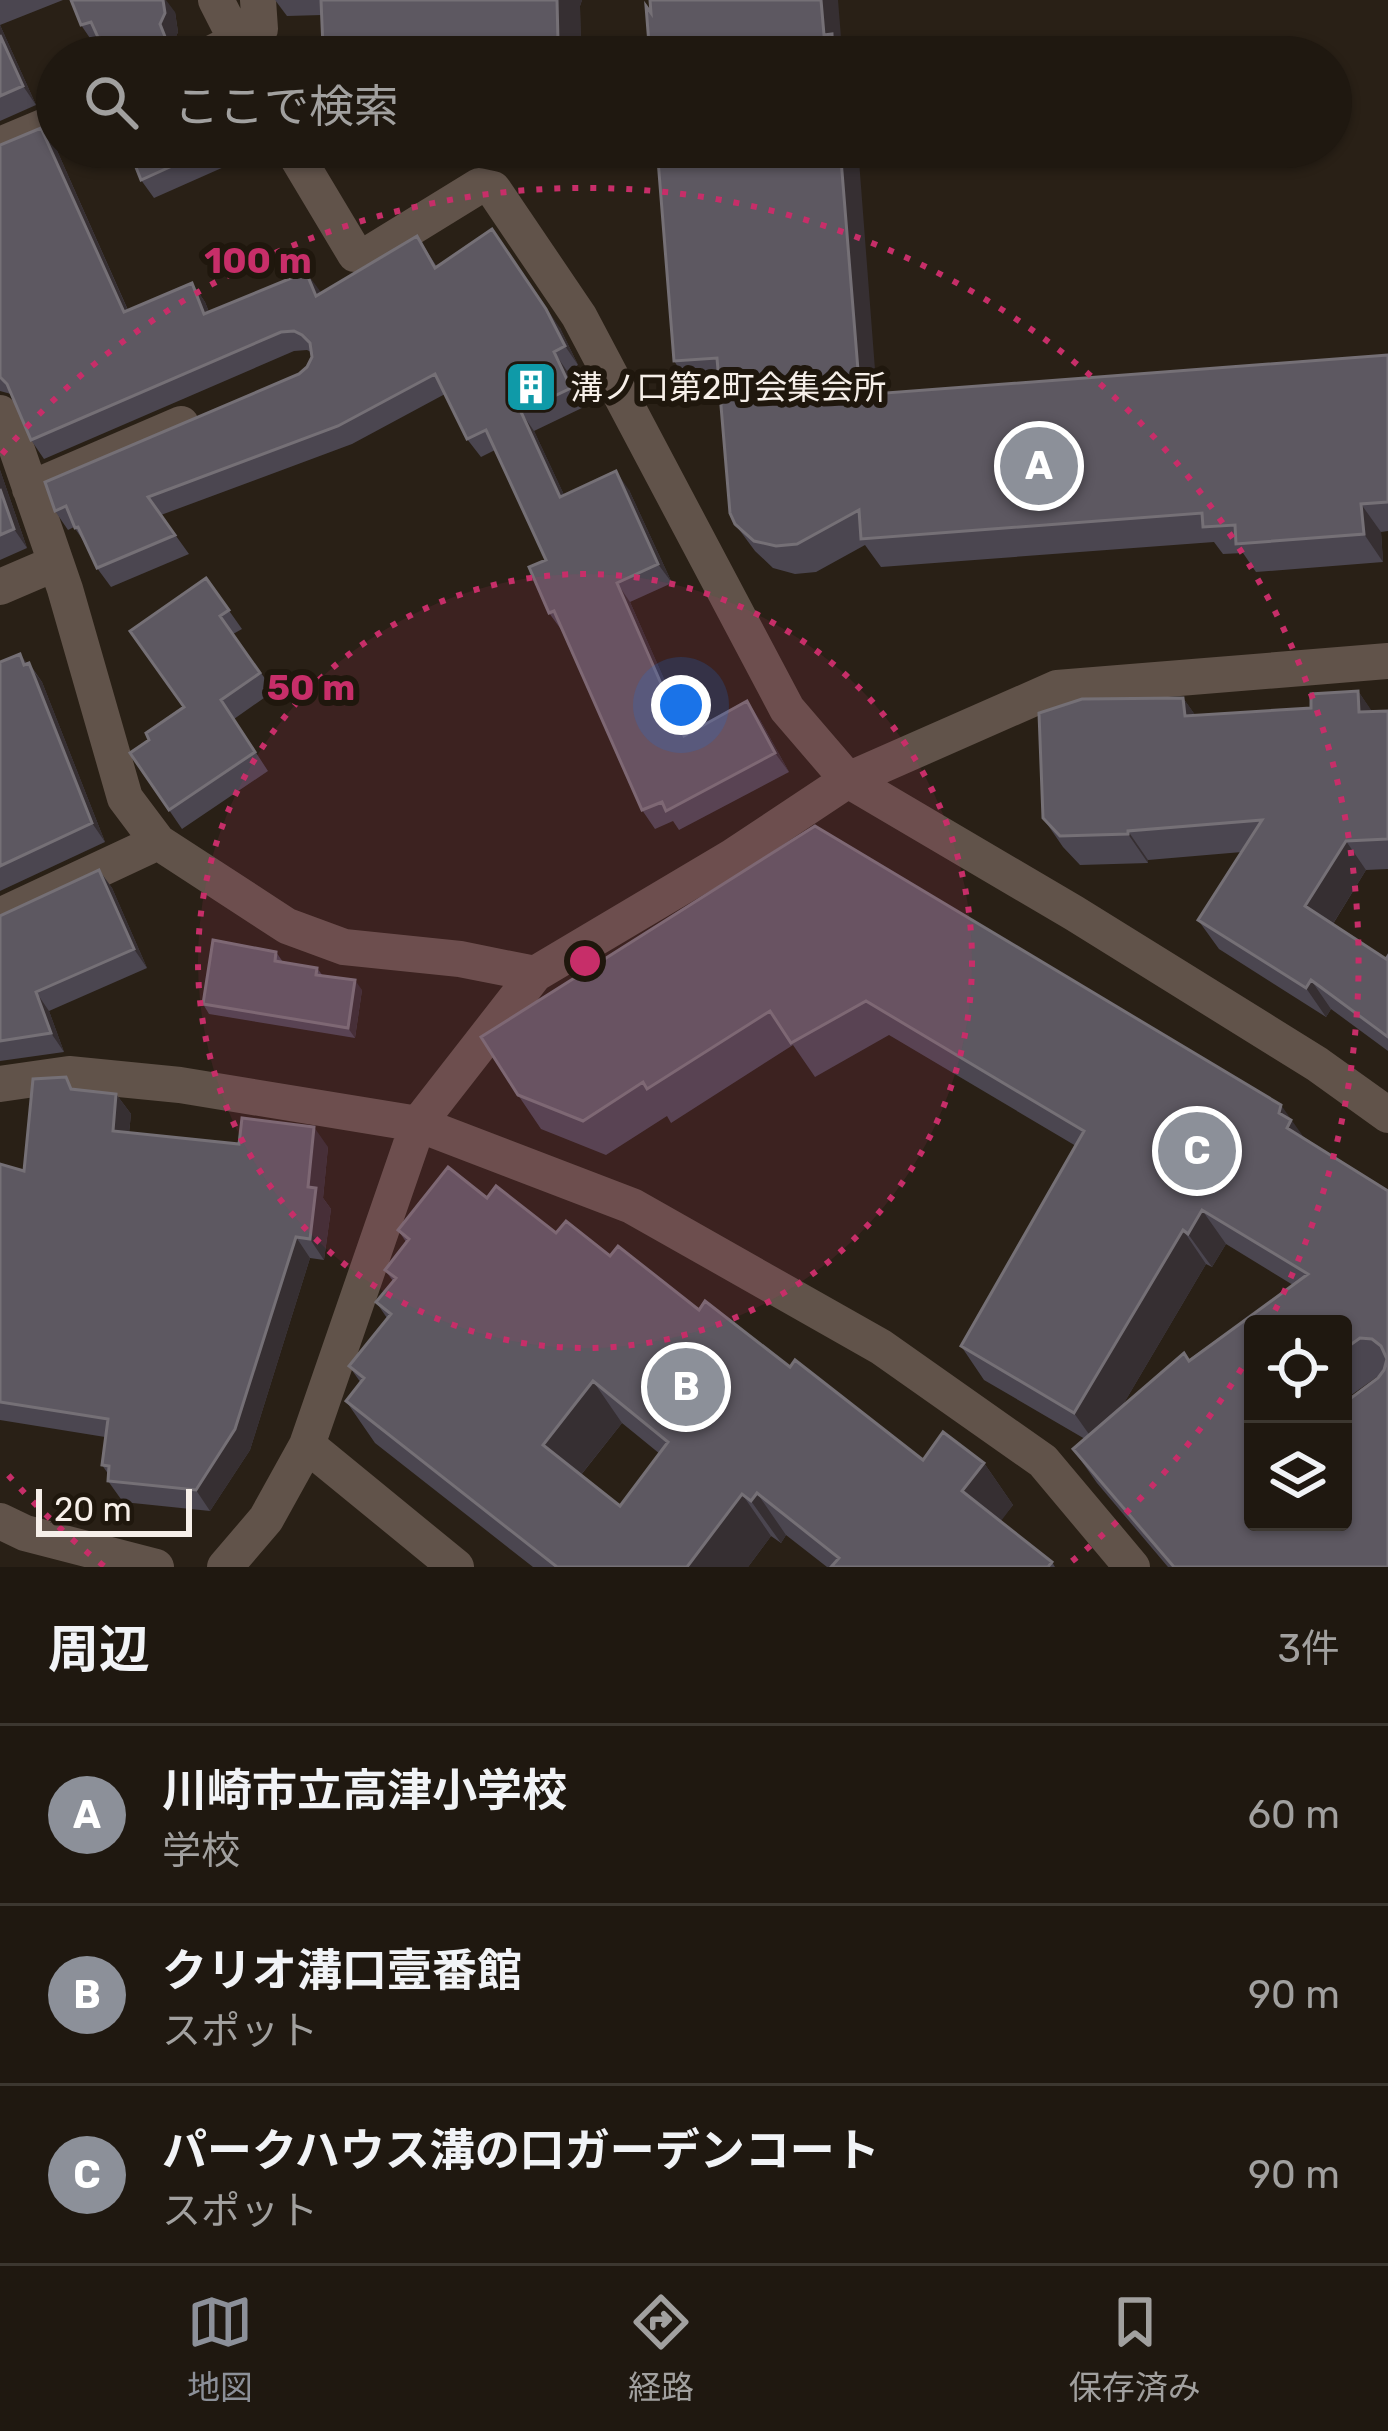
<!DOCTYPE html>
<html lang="ja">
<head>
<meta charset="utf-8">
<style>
  :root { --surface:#1f1810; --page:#2c251e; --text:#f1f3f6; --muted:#a1a09f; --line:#3c3730; --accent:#8c9099 }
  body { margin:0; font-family:Rubik,"Noto Sans JP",sans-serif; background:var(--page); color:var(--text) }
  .controls { position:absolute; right:36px; bottom:36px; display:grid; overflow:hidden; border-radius:12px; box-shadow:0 3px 9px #0004 }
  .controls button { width:108px; height:108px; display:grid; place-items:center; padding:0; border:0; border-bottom:3px solid var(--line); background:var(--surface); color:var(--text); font:60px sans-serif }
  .scale { position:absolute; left:36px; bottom:30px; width:156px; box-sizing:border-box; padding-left:12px; border:6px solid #f6efe9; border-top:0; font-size:33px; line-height:42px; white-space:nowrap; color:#f6efe9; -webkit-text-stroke:9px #1f170d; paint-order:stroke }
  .you { position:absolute; left:681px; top:705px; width:42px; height:42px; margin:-30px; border:9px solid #fff; border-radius:50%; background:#1a73e8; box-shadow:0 0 0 18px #1a73e833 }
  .badge { display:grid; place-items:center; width:78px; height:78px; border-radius:50%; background:var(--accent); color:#fff; font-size:39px; font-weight:700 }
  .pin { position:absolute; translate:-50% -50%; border:6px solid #fff; box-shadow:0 3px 12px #0006 }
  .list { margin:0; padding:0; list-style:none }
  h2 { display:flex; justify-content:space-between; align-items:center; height:156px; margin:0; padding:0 48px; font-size:51px }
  h2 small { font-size:39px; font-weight:400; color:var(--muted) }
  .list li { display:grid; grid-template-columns:78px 1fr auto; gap:36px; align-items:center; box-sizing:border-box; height:180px; padding:0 48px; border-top:3px solid var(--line) }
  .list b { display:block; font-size:45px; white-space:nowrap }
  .list p { margin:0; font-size:39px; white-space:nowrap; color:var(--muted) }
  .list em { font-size:39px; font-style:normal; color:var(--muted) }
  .icon { flex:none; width:66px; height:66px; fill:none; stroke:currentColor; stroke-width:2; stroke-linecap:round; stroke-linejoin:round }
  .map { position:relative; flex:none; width:1388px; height:1567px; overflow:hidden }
  .search { position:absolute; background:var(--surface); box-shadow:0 3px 9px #0004; left:36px; right:36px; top:36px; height:132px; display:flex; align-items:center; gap:30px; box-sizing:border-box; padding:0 42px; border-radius:66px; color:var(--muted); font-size:45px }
  .sheet { height:696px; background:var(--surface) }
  nav { display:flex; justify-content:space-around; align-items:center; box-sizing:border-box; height:168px; border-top:3px solid var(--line); background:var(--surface); font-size:33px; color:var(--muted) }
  nav a { display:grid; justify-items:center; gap:6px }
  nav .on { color:var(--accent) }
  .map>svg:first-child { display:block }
</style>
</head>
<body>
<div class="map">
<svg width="1388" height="1567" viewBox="0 0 1388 1567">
  <rect width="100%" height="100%" fill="#292016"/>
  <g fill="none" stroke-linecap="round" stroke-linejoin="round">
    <path stroke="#61534a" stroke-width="36" d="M216,0L245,57
      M204,57L260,29L258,0
      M0,145L57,121
      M291,147L355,254L370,253L479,186L493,189L579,316L787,709L848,780L1074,913L1317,1064L1388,1115
      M0,413L16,447L65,589L125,798L158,842L287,926L344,947L460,959L535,974
      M30,489L181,424
      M0,587L56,563
      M0,916L158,842
      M0,1084L69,1074L180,1085L418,1124L632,1206L881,1347L1043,1461L1132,1567
      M307,1445L456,1567
      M0,1521L25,1533L156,1567
      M225,1567L266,1519L307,1445L418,1124L535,974L732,857L848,780L1057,688L1388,661"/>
  </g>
  <path fill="#4b4650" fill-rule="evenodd" d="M0,0H63L0,25L36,105L0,121Z
    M71,0L175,12L178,32L173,43L179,57H107L100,42L94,44L81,25Z
    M275,0H582L580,6L581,57H329L323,48L322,15L287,16Z
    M41,128L55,146L128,310L192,283L205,302L209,312L320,293L417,236L437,267L560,328L578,365L567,371L584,407L534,431L564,495L629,490L672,583L630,602L688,734L760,720L789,772L679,830L673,821L655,829L642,810L563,632L549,613L546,560L495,450L481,457L467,439L445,394L352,444L161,515L189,554L111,587L97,568L87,546L74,527L68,530L55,511L299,374L307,367L312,357L311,352L307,350L294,351L44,459L31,440L11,394L0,391V145Z
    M128,147H247L251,155L154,198L141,180Z
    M657,147L877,393L1388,355V531L1381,532L1383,562L1256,572L1243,553L1223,554L1214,542L881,567L865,545L816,572L795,574L773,568L755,551L735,524L719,387L693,389L674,361Z
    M0,470L27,548L0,560Z
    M206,578L242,629L233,634L274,691L234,719L268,771L182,829L130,753L149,740L184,707Z
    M0,662L29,663L42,682L105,842L0,891Z
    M1358,691L1372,712L1388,711V869L1366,870L1333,924L1386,959L1388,956V1051L1331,1009L1326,1017L1219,949L1198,920L1242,852L1148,860V863L1080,865L1063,847L1043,818L1183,698L1195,715L1311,708Z
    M815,826L1388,1191V1567H1168L1097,1483L1073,1449L1085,1439L984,1380L961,1346L1076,1146L889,1035L815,1077L793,1045L671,1123L667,1116L606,1155L541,1129L518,1095ZM1226,1244L1293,1285L1121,1408L1206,1264L1212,1267ZM1253,1324H1343V1401L1381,1374L1253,1522Z
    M99,870L112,888L147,968L49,1011L64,1052L0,1061V916Z
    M276,952L283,962L317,968L323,976L362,990L355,1038L209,1014L203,1004Z
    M75,1090L116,1094L131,1114L129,1133L239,1144L328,1147L323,1198L331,1209L324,1260L310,1258L250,1450L210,1511L123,1502L108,1481L109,1475L102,1465L105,1437L0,1420V1164L24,1171Z
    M487,1198L556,1233L610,1256L790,1367L923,1460L984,1463L1013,1505L1000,1521L1052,1562L1055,1567H827L786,1535L781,1543L771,1536L748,1567H533L375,1443L346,1401L361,1383L349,1366L387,1318L376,1302L393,1281L385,1270L406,1242L398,1230ZM622,1423L660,1454L620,1506L581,1475Z"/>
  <path fill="#362f32" d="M163,0H166L175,12L178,32L173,43L179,57H173L160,24Z
    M557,0H582L580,6L581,57H569L558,41Z
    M821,0H838L842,50L848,57H833L824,35Z
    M0,25L36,105L23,86L0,35Z
    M490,44L499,57H490Z
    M41,128L55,146L137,331L124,312Z
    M840,147H858L879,422L860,395Z
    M492,229L560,328L578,365L565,346Z
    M306,272L320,291L329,314L316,296Z
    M192,283L205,302L217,333L204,314Z
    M554,352L567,371L584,407L571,388Z
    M521,412L534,431L574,516L560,497Z
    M0,470L27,548L14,529L0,489Z
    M616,471L629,490L672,583L658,564Z
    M1361,504L1381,532L1383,562L1364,534Z
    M617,583L630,602L698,755L684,736Z
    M20,654L42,682L105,842L92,823Z
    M1358,691L1378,720L1359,712Z
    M1183,698L1203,726L1185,716Z
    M747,701L760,720L789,772L775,753Z
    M1128,831L1148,860V863L1128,834Z
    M1346,841L1366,870L1326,935L1305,906Z
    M99,870L112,888L147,968L134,949Z
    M355,980L362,990L355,1038L348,1028Z
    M1311,980L1331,1009L1326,1017L1306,988Z
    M36,992L49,1011L64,1052L51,1033Z
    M116,1094L131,1114L127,1152L113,1131Z
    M1281,1105L1305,1139L1287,1128L1279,1113Z
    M314,1127L328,1147L323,1198L331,1209L324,1260L310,1239L308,1187Z
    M1202,1210L1226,1244L1212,1267L1188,1234Z
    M1183,1230L1206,1264L1098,1447L1074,1413Z
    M296,1237L310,1258L250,1450L210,1511L196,1490Z
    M593,1381L622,1423L572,1486L543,1445Z
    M984,1463L1013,1505L992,1533L962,1491Z
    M757,1493L786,1535L781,1543L751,1501Z
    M742,1494L771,1536L748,1567H687Z"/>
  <path fill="#5d5861" stroke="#757076" stroke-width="3" fill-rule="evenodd" d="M71,0H163L165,13L160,24L173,57H107L91,22L81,25Z
    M321,0H557L558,41L490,44V57H439V45L323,48Z
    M650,0H821L824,35L832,34L833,57H650L646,6L651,13Z
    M0,35L23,86L0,96Z
    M41,128L124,312L192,283L204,314L306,272L316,296L417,236L435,268L492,229L546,309L565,346L554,352L571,388L521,412L560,497L616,471L658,564L617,583L684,736L747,701L775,753L666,811L662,802L642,810L554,611L549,613L529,567L546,560L486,430L467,439L435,374L338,426L148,497L175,535L97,568L78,527L75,528L66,506L55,511L45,482L299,374L307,367L312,357L310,343L302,335L294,331L281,332L31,440L7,384L0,377V145Z
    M128,147H214L141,180Z
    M657,147H840L860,395L1388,355V502L1361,504L1364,534L1236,544L1235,525L1203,527L1202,513L861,539L859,510L797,544L776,546L754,541L735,524L730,513L717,358L674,361Z
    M0,489L14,529L0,535Z
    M206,578L229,610L220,616L260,673L221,700L255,752L169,810L130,753L149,740L146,733L184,707L130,631Z
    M20,654L24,665L29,663L92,823L0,866V662Z
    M1358,691L1359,712L1388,711V839L1346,841L1305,906L1386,959L1388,956V1037L1311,980L1306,988L1198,920L1262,820L1128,831V834L1060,836L1043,818L1039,713L1082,699L1183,698L1185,716L1311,708V694Z
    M815,826L1281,1105L1279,1113L1291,1120L1287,1128L1388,1191V1567H1174L1073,1449L1184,1353L1189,1361L1308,1274L1202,1210L1188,1234L1183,1230L1074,1413L961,1346L1084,1131L866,1001L791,1043L770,1011L647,1089L643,1082L583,1121L518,1095L481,1037ZM1253,1324H1343V1350L1360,1338L1372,1339L1381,1346L1387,1359L1384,1370L1378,1378L1343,1404V1522H1253Z
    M99,870L134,949L36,992L51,1033L0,1041V916Z
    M213,940L276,952L275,961L317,968L316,975L355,980L348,1028L203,1004Z
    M66,1077L71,1089L116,1094L113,1131L239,1144L242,1118L314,1127L308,1187L316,1188L310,1239L296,1237L235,1429L196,1490L108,1481L109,1466L102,1465L108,1419L0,1402V1164L24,1171L33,1079Z
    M448,1167L487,1198L496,1186L556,1233L566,1221L610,1256L618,1246L699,1310L705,1301L790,1367L795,1360L923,1460L943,1432L984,1463L962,1491L1052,1562L1048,1567H831L839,1558L757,1493L751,1501L742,1494L687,1567H557L346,1401L364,1378L349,1366L391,1314L376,1302L396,1278L385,1270L409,1239L398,1230ZM593,1381L668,1442L620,1506L543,1445Z"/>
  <circle cx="585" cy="961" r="387" fill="#c72e69" fill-opacity=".12"/>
  <g fill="none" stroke="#c72e69" stroke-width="6" stroke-dasharray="6 12">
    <circle cx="585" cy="961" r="387"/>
    <path d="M1251 1353A773 773 0 0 1 1066 1566M104 1566A773 773 0 0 1 2 1468M2 454A773 773 0 0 1 1268 1324"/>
  </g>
  <defs>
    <g id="building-square" transform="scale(2.7)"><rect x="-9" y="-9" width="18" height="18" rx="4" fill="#0f9aa8" stroke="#1f170d"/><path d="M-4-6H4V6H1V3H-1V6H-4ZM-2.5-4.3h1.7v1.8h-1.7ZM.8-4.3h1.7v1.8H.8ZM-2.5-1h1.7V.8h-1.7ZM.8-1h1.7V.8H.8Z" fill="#fff"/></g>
  </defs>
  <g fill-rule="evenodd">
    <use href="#building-square" x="531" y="387"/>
  </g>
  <g text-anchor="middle" stroke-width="12" stroke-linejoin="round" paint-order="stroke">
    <g font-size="33" fill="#f6efe9" stroke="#1f170d" text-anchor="start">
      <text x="570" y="399">溝ノ口第2町会集会所</text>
    </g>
  </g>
  <circle cx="585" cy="961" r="18" fill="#c72e69" stroke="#1f170d" stroke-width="6"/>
  <g font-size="36" text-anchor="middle" font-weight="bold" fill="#c72e69" stroke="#1f170d" stroke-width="12" stroke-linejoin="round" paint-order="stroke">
    <text x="258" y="273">100 m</text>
    <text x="311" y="700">50 m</text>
  </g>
</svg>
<div class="controls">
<button><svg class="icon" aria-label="locate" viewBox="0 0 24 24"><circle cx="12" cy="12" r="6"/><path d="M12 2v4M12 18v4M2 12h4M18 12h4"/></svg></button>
<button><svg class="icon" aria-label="layers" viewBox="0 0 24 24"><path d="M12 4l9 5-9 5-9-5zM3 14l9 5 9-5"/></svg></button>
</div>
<div class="scale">20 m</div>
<div class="you"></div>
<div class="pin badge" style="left:1039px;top:466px">A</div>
<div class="pin badge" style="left:686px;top:1387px">B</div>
<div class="pin badge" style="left:1197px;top:1151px">C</div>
<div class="search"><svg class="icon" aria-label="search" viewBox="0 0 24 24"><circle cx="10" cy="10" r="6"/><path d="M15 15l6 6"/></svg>ここで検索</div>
</div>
<section class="sheet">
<h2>周辺<small>3件</small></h2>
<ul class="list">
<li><span class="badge">A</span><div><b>川崎市立高津小学校</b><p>学校</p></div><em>60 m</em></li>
<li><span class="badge">B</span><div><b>クリオ溝口壹番館</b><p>スポット</p></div><em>90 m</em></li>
<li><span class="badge">C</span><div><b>パークハウス溝の口ガーデンコート</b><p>スポット</p></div><em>90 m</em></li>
</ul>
</section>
<nav>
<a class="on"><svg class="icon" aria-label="map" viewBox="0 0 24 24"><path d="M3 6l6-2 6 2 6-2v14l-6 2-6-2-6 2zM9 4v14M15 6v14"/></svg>地図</a>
<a><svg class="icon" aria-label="directions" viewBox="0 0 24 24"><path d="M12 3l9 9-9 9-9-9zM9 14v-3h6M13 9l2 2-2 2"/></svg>経路</a>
<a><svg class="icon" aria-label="saved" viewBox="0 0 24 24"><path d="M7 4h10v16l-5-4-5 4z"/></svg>保存済み</a>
</nav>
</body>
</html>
